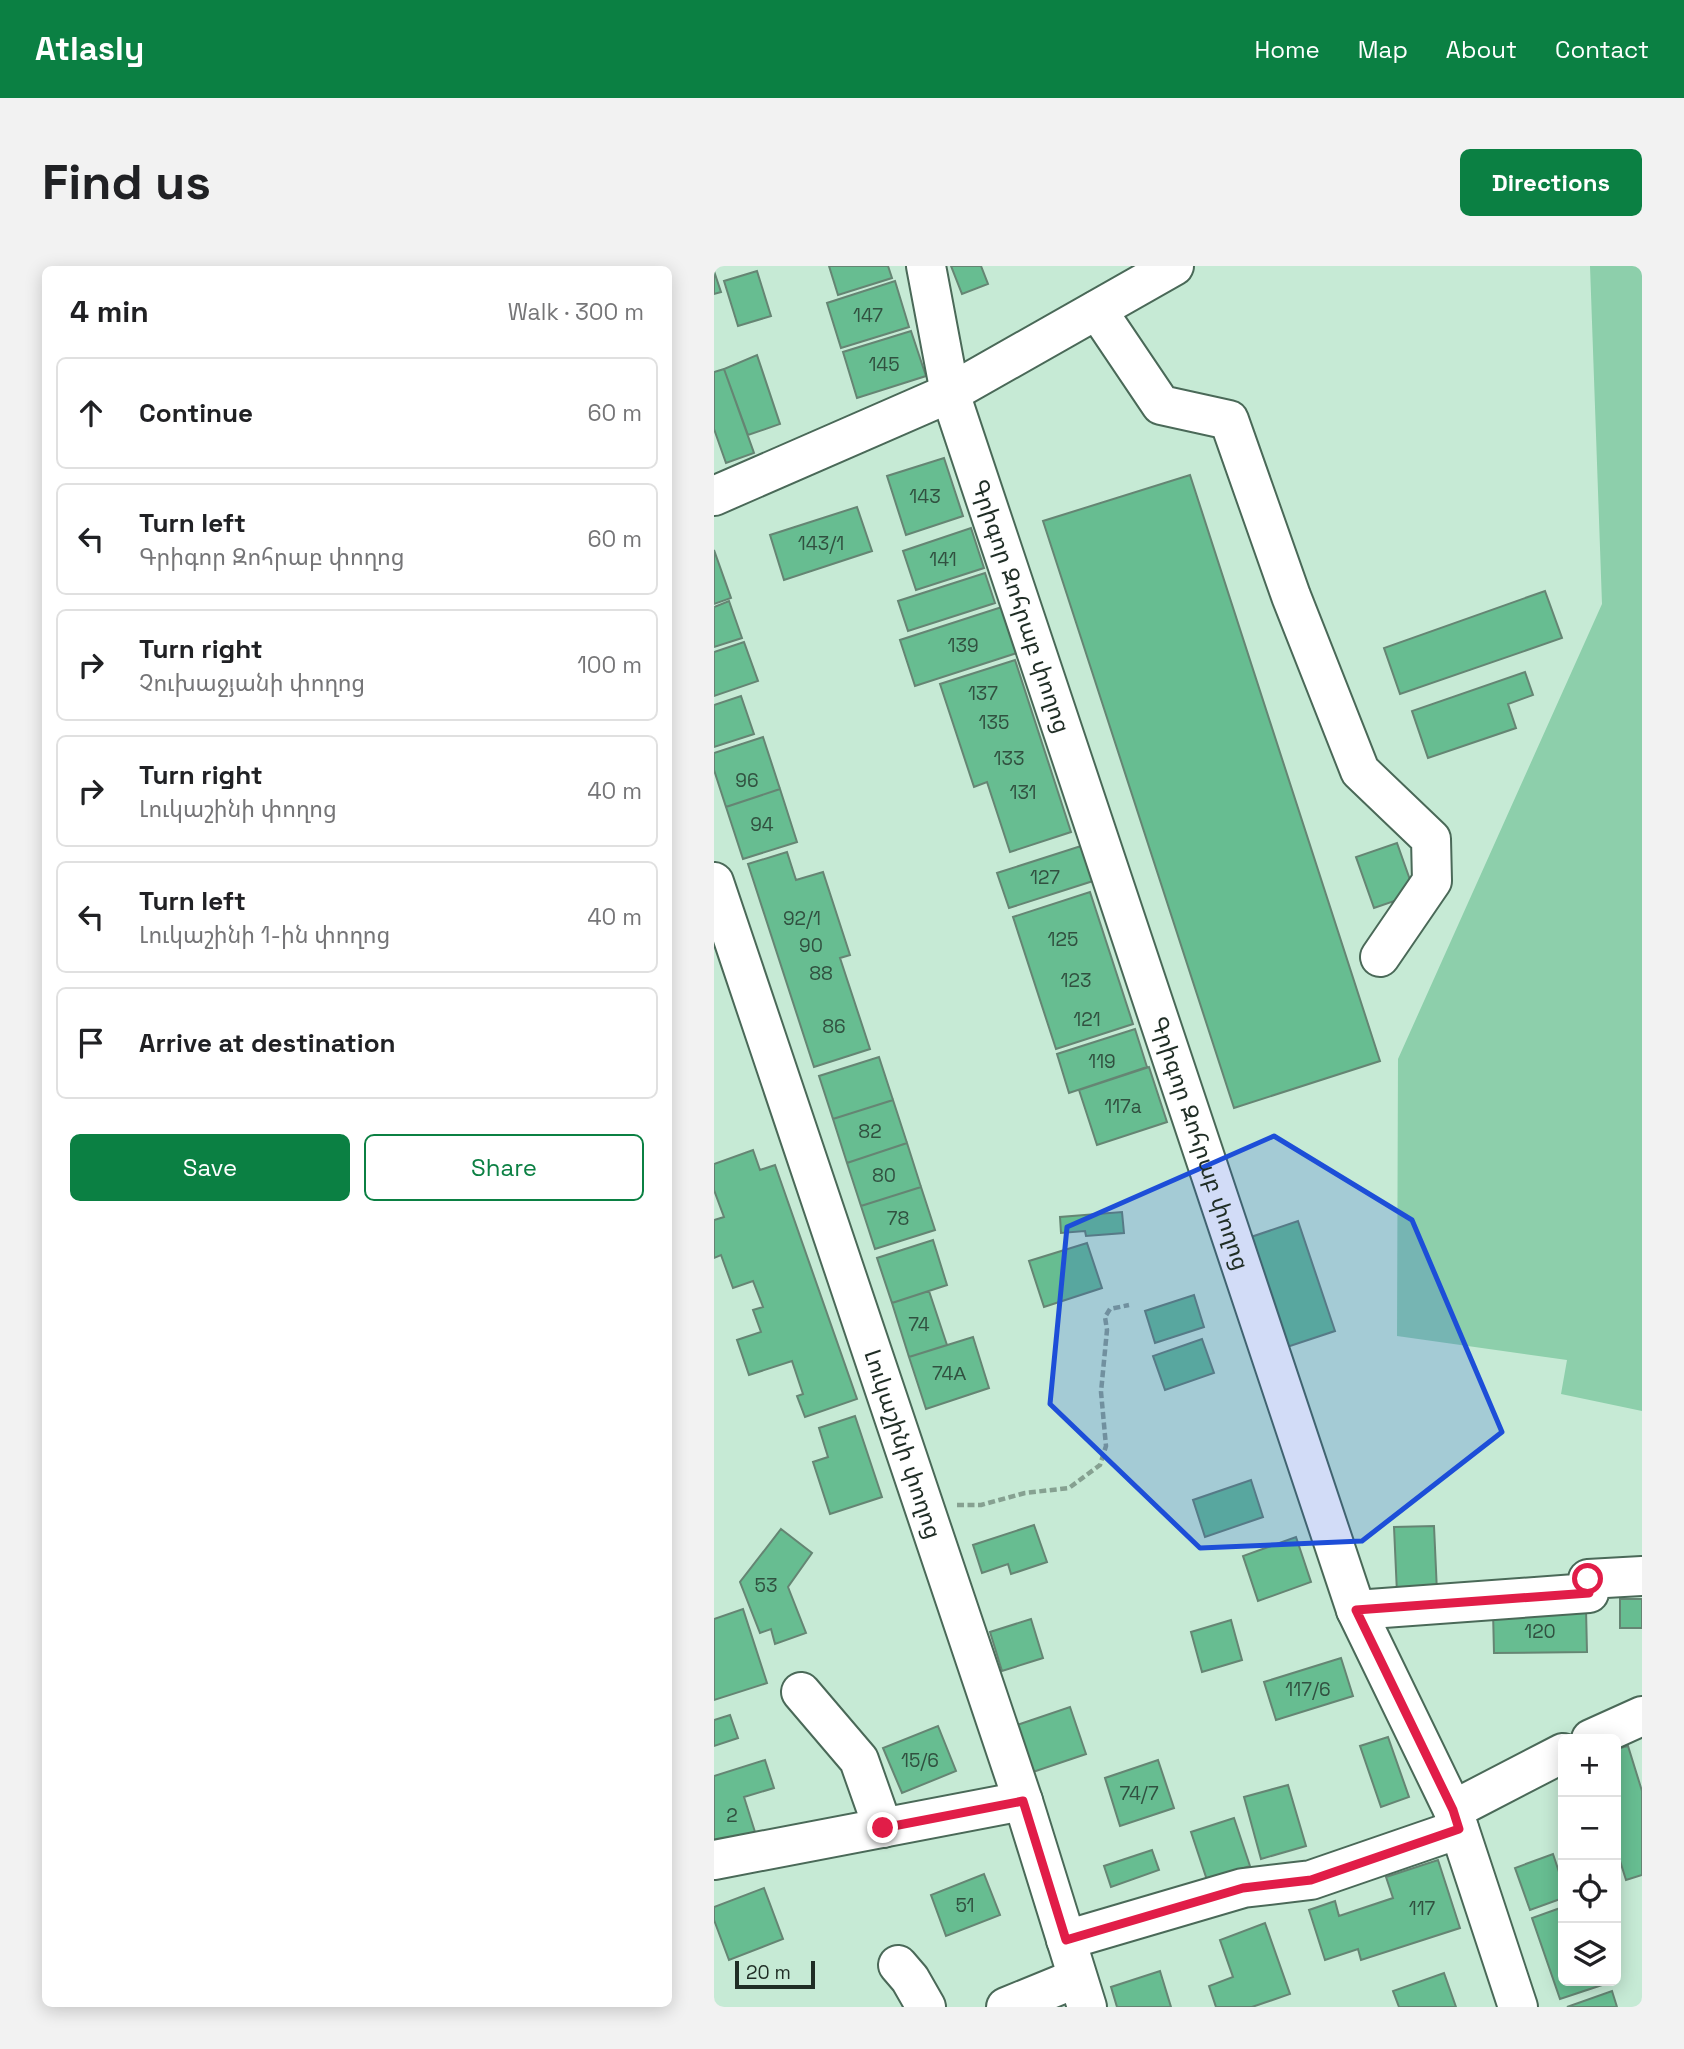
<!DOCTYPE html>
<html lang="en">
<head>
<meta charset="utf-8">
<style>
  :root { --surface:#fff; --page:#f2f2f2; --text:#202124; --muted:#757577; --line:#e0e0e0; --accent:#0b8043 }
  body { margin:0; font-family:"Space Grotesk","Noto Sans Armenian",sans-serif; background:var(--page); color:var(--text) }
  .controls { position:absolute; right:21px; bottom:21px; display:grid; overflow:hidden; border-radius:10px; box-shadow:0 4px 18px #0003 }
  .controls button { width:63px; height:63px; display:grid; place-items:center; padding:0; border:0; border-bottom:2px solid var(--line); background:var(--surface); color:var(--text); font:35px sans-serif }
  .scale { position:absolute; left:21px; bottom:18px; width:80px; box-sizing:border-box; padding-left:7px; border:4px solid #1f2d25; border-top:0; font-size:19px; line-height:24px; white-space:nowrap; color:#1f2d25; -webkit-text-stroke:5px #c6ead5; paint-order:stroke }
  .stop { position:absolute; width:21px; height:21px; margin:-16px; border:5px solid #e11d48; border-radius:50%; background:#fff }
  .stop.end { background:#e11d48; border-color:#fff; box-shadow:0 2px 7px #0008 }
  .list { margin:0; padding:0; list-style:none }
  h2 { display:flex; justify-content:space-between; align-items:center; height:91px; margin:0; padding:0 28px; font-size:30px }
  h2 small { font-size:23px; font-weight:400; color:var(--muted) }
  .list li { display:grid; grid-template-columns:46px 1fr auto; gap:21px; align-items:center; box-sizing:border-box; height:112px; margin:0 14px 14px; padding:0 14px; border:2px solid var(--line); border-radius:10px }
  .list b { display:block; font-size:26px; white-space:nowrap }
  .list p { margin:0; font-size:23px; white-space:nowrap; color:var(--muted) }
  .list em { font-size:23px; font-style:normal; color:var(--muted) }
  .actions { display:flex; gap:14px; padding:21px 28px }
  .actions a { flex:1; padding:16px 0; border:2px solid var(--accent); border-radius:10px; text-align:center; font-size:24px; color:var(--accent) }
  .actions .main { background:var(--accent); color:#fff }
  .icon { flex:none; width:38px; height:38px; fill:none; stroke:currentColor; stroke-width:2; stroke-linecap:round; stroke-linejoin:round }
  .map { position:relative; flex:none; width:928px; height:1741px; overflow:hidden; border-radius:10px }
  header { display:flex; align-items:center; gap:42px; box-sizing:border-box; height:98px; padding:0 35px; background:var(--accent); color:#fff }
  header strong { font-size:33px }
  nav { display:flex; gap:38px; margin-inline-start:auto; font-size:24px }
  .intro { display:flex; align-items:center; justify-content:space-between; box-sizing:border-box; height:168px; padding:0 42px }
  h1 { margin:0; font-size:49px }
  .button { padding:18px 32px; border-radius:10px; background:var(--accent); color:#fff; font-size:24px; font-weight:700 }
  main { display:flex; gap:42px; padding:0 42px }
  aside { flex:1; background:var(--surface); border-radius:10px; box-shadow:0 4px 18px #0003 }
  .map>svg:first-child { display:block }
</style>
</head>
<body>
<header>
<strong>Atlasly</strong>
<nav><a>Home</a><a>Map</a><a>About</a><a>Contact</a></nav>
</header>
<div class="intro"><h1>Find us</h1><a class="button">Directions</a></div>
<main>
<aside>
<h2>4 min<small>Walk · 300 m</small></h2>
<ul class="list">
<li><svg class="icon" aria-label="ahead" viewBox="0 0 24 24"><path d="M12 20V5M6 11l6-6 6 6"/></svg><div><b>Continue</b></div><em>60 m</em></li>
<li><svg class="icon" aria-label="left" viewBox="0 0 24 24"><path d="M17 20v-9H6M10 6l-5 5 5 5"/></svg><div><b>Turn left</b><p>Գրիգոր Զոհրաբ փողոց</p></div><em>60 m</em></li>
<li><svg class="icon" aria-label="right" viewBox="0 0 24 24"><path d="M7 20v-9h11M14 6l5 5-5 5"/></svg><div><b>Turn right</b><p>Չուխաջյանի փողոց</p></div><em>100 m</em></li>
<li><svg class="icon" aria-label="right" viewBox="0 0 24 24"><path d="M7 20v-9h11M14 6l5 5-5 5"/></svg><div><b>Turn right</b><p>Լուկաշինի փողոց</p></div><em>40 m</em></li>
<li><svg class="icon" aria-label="left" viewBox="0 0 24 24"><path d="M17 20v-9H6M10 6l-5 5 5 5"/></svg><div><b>Turn left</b><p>Լուկաշինի 1-ին փողոց</p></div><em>40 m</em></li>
<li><svg class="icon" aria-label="arrive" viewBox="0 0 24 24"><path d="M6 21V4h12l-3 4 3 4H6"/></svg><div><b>Arrive at destination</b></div></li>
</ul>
<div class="actions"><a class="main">Save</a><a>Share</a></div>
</aside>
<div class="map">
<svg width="928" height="1741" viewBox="0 0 928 1741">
  <rect width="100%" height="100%" fill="#c6ead5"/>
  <path fill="#8dcfab" d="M876,0H928V1145L847,1128L853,1094L683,1070L684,793L888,338Z"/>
  <path fill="#67bd91" stroke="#658573" stroke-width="2" d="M115,0H174L178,12L124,29Z
    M237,0H267L274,18L248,28Z
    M0,5L7,26L0,28Z
    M43,5L57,50L24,60L10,15Z
    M181,15L195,61L127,82L113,37Z
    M197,65L212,110L143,132L129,86Z
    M43,89L66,158L34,169L10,103Z
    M10,103L40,187L12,197L0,163V106Z
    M230,192L249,250L192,269L173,210Z
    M476,209L666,795L520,842L329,255Z
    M143,241L158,285L70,314L56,269Z
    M257,262L270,302L202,324L189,285Z
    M0,284L17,332L0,338Z
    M271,307L281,337L194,365L184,335Z
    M831,325L848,372L686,428L670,382Z
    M15,335L28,372L0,381V341Z
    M297,338L312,384L201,420L186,374Z
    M30,376L44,415L0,430V386Z
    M301,394L357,566L296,586L273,516L260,521L226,418Z
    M811,406L819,429L794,438L802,462L714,492L698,445Z
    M27,430L40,468L0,481V439Z
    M49,471L66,523L12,541L0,504V487Z
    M66,523L83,576L29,593L12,541Z
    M683,577L701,628L660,642L642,591Z
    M367,580L379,615L295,642L283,607Z
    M73,586L82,614L109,606L136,689L126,692L156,783L100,801L34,598Z
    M376,626L419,758L342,783L299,651Z
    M421,763L433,801L355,827L343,788Z
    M165,791L179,834L119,853L105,810Z
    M435,801L453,856L383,879L365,824Z
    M179,834L193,877L133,897L119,853Z
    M193,877L207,921L147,940L133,897Z
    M39,884L46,904L61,899L143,1133L91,1151L83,1130L89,1128L78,1095L35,1109L23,1074L47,1066L39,1044L49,1041L39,1015L19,1022L7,989L0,992V954L10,951L0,924V898Z
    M207,921L221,964L161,983L147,940Z
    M408,946L410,967L372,970L371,965L347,967L346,951Z
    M584,955L621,1065L573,1081L537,971Z
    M219,974L233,1019L178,1037L163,992Z
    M373,977L388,1022L330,1041L315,995Z
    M215,1025L233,1079L195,1091L178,1037Z
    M480,1029L490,1061L441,1077L431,1045Z
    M259,1071L275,1122L212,1143L195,1091Z
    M488,1073L500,1107L451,1124L439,1090Z
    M141,1150L168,1231L116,1248L99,1196L114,1191L105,1162Z
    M537,1214L549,1251L491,1271L479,1234Z
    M320,1259L333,1296L297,1308L294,1298L268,1307L259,1279Z
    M720,1260L723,1326L683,1327L680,1261Z
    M67,1263L98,1287L74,1321L92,1367L61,1378L57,1363L46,1367L26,1316Z
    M582,1271L597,1316L544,1335L529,1290Z
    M906,1333H928V1362H906Z
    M29,1343L53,1417L0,1434V1353Z
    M872,1343L873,1386L780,1387L779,1345Z
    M317,1353L329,1392L288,1405L276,1366Z
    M517,1354L528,1394L488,1406L477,1366Z
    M627,1392L639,1430L562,1454L550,1416Z
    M356,1441L372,1488L319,1506L303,1459Z
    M16,1449L24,1472L0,1480V1454Z
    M224,1460L242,1505L188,1527L169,1482Z
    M674,1471L695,1531L667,1541L646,1480Z
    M914,1480L928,1525V1609L912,1614L902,1582V1483Z
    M51,1494L60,1522L30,1531L41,1566L0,1579V1510Z
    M444,1494L460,1542L406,1560L391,1512Z
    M574,1519L592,1580L547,1593L530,1531Z
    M520,1552L536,1600L493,1614L477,1566Z
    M438,1584L445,1604L397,1621L390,1600Z
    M839,1588L849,1618V1632L816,1644L801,1602Z
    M724,1594L746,1662L647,1694L644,1683L611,1694L595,1644L621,1635L625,1650L679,1632L672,1611Z
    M270,1608L286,1649L232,1670L217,1629Z
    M50,1622L69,1673L15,1694L0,1654V1641Z
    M849,1641V1715H890L891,1718L846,1733L818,1652Z
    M551,1657L576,1728L538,1741H502L495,1720L519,1711L506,1674Z
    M446,1705L457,1741H403L397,1721Z
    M730,1707L742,1741H685L679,1725Z
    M898,1725L903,1741H853Z"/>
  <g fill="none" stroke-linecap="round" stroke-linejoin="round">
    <g stroke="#4a6958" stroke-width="42">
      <g id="minor">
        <path id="s1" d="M212,0L236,127L642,1344L739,1544L804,1741"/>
        <path d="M383,44L447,139L515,154L577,330L646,505L717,573L718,615L666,691"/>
        <path d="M0,230L236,127L460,0"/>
        <path id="s2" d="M0,616L309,1535L373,1741"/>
        <path d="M642,1344L875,1327L874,1313L928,1310"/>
        <path d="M87,1426L145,1494L169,1562"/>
        <path d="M877,1473L928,1450"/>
        <path d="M739,1544L849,1487"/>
        <path d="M0,1594L309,1535"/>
        <path d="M352,1674L529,1622L597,1614L745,1563"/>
        <path d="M184,1699L196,1713L212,1741"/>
        <path d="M292,1741L363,1712"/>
      </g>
    </g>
    <path stroke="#86a191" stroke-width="4.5" stroke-dasharray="7 3.5" stroke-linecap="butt" d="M243,1239H267L311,1227L355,1222L386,1199L392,1180L387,1126L393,1064L391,1051L396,1043L415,1039"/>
    <use href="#minor" stroke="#fff" stroke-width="38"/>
  </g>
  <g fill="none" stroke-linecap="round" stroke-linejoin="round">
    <path stroke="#e11d48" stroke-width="9" d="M169,1562L309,1535L352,1674L529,1622L597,1614L745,1563L739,1544L642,1344L875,1327L874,1313"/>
  </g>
  <path fill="#1d4ed8" fill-opacity="0.2" stroke="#1d4ed8" stroke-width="5" stroke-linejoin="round" d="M560,870L698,954L788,1166L648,1275L486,1282L336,1138L353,961Z"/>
  <g text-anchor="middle" stroke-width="6" stroke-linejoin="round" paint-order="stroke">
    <g font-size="19" fill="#315140">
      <text x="154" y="56">147</text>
      <text x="170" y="105">145</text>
      <text x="211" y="237">143</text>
      <text x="107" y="284">143/1</text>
      <text x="229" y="300">141</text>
      <text x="249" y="386">139</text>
      <text x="269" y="434">137</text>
      <text x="280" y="463">135</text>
      <text x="295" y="499">133</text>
      <text x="33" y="521">96</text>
      <text x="309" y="533">131</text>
      <text x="48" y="565">94</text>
      <text x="331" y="618">127</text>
      <text x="88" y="659">92/1</text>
      <text x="349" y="680">125</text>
      <text x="97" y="686">90</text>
      <text x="107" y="714">88</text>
      <text x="362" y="721">123</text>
      <text x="373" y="760">121</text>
      <text x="120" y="767">86</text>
      <text x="388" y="802">119</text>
      <text x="409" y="847">117a</text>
      <text x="156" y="872">82</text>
      <text x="170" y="916">80</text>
      <text x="184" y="959">78</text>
      <text x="205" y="1065">74</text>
      <text x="235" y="1114">74А</text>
      <text x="52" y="1326">53</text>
      <text x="826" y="1372">120</text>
      <text x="594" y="1430">117/6</text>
      <text x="206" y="1501">15/6</text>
      <text x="425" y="1534">74/7</text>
      <text x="18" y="1556">2</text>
      <text x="251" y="1646">51</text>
      <text x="708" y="1649">117</text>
    </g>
    <g font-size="23" fill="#1f2d25" stroke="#c6ead5">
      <text dy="8" stroke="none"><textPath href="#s1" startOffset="354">Գրիգոր Զոհրաբ փողոց</textPath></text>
      <text dy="8" stroke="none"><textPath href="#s1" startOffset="920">Գրիգոր Զոհրաբ փողոց</textPath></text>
      <text dy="8" stroke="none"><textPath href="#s2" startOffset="593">Լուկաշինի փողոց</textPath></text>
    </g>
  </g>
</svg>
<div class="controls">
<button>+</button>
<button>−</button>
<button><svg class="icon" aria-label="locate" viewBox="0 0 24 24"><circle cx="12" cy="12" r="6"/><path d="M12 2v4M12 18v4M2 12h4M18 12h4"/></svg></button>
<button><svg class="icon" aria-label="layers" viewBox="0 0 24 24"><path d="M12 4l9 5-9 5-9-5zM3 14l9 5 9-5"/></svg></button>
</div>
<div class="scale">20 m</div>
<div class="stop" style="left:874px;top:1313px"></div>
<div class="stop end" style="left:169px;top:1562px"></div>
</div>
</main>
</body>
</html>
